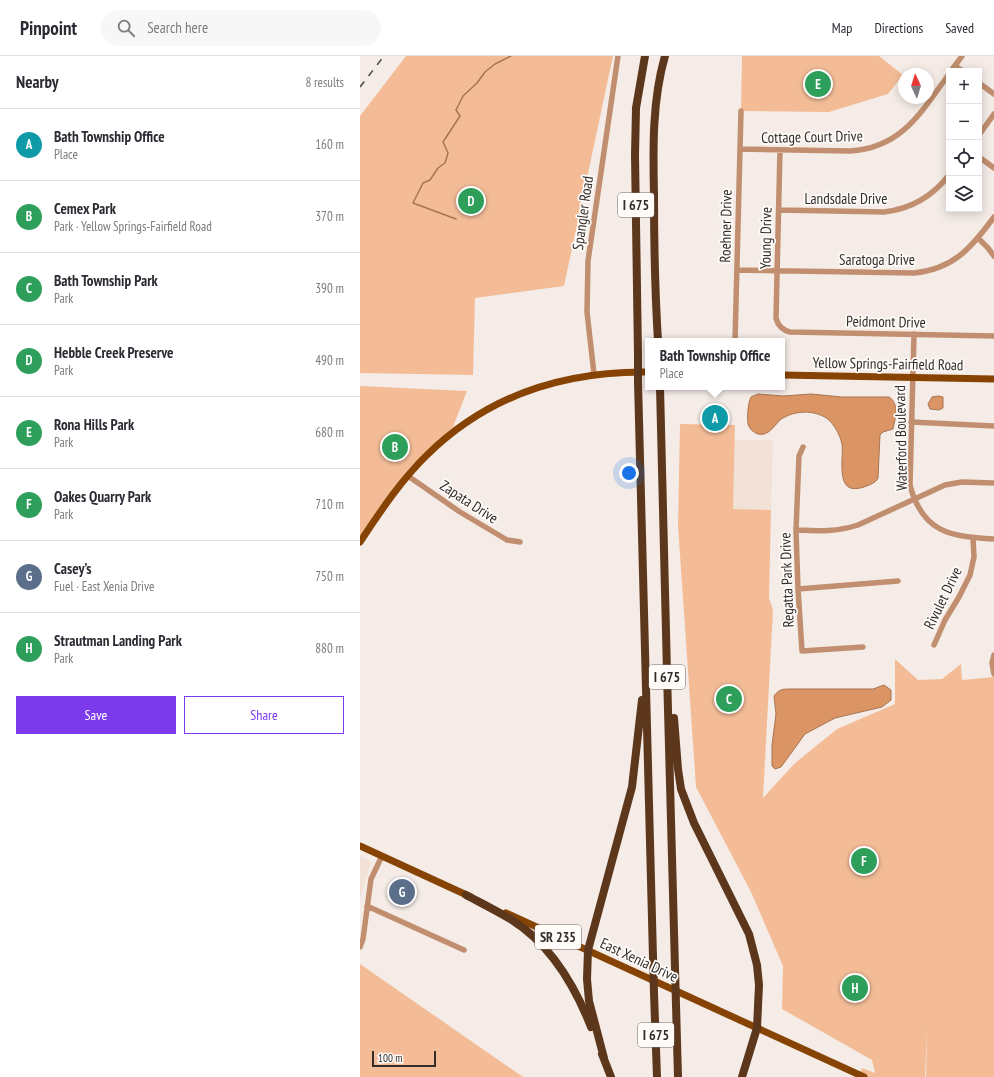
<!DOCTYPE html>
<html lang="en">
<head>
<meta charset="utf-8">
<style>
  :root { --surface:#fff; --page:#f7f7f7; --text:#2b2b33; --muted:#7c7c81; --line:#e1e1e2; --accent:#7c3aed }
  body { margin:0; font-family:"PT Sans Narrow",sans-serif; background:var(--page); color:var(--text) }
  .controls { position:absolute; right:12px; top:12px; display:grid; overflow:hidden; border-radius:0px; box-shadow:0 2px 10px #0003 }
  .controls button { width:36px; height:36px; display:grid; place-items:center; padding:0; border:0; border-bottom:1px solid var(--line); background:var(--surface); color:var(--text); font:20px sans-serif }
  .compass { position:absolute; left:538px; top:12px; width:36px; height:36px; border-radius:50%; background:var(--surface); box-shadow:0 2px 10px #0003; rotate:356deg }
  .scale { position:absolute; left:12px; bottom:10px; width:64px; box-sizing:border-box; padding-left:4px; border:2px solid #312d2b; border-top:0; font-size:11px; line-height:14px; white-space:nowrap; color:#312d2b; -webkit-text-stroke:3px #fefbf8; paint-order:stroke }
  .you { position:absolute; left:269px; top:417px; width:14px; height:14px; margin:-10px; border:3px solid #fff; border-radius:50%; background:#1a73e8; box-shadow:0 0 0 6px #1a73e833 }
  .badge { display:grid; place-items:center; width:26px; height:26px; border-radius:50%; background:var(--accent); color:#fff; font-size:13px; font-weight:700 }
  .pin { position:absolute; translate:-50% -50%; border:2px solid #fff; box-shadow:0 1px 4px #0006 }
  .popup { position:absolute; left:285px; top:282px; width:140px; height:52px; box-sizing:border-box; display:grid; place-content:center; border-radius:0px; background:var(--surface); filter:drop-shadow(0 1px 3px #0005); font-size:13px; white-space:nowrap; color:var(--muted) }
  .popup b { font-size:15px; color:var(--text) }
  .popup::after { content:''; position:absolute; left:50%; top:100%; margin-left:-8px; border:8px solid transparent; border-top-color:var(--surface) }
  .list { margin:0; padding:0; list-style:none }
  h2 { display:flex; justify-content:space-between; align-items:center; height:52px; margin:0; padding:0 16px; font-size:17px }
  h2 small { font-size:13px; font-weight:400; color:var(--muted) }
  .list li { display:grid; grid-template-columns:26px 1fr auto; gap:12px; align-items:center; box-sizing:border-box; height:72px; padding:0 16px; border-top:1px solid var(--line) }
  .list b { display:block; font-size:15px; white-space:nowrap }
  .list p { margin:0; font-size:13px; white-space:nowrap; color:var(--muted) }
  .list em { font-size:13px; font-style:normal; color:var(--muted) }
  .actions { display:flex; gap:8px; padding:12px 16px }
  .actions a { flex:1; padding:9px 0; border:1px solid var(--accent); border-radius:0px; text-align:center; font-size:14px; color:var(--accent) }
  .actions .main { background:var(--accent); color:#fff }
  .icon { flex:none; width:22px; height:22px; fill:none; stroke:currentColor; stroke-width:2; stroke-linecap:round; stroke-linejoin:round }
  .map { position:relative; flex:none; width:634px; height:1021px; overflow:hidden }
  header { display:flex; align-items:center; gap:24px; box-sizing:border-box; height:56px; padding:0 20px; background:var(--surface); border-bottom:1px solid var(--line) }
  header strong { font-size:19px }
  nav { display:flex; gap:22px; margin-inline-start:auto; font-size:14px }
  .search { width:280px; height:36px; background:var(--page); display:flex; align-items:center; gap:10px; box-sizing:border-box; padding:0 14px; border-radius:22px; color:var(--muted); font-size:15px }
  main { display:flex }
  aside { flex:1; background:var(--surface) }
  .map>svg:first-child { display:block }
</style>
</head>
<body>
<header>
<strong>Pinpoint</strong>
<div class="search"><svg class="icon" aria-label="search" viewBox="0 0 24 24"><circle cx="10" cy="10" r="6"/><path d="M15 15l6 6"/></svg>Search here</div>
<nav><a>Map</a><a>Directions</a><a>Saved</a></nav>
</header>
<main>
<aside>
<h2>Nearby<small>8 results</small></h2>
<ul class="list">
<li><span class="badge" style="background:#0f9aa8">A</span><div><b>Bath Township Office</b><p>Place</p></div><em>160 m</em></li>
<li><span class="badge" style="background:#2e9e5b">B</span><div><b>Cemex Park</b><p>Park · Yellow Springs-Fairfield Road</p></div><em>370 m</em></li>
<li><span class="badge" style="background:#2e9e5b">C</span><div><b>Bath Township Park</b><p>Park</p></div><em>390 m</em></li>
<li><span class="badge" style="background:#2e9e5b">D</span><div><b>Hebble Creek Preserve</b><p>Park</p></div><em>490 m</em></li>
<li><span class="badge" style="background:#2e9e5b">E</span><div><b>Rona Hills Park</b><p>Park</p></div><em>680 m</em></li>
<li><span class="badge" style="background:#2e9e5b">F</span><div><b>Oakes Quarry Park</b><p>Park</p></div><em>710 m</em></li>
<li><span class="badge" style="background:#5c6f8a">G</span><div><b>Casey’s</b><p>Fuel · East Xenia Drive</p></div><em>750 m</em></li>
<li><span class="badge" style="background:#2e9e5b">H</span><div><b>Strautman Landing Park</b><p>Park</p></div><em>880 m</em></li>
</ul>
<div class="actions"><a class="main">Save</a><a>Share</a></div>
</aside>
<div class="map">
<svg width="634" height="1021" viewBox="0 0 634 1021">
  <rect width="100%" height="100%" fill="#f5ece7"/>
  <path fill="#f2e1d7" d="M374,384H413L411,454L373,453Z
    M0,800L11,806L0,842Z"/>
  <path fill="#f3bc97" d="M46,0H253L204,230L115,242L113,319L0,317V60Z
    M382,0H519L543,19L528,38L469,56L381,55Z
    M0,330L107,335L93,371L49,412L0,481Z
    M320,368L375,369L373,453L411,454L409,542L413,554L403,742L435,707L477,673L535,648V603L558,624L582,623L601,608L602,624L634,621V1021H566L567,974L565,1021H503L499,1019L502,1012L515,1017L512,1004L422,953L423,910L391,836L336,731L318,470Z
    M0,908L163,1021H0Z"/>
  <path fill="#db9464" stroke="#a87553" d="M398,338L423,340L451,338L482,341H529C540,348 535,363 533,373L523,376L520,379L518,422C516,427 509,429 504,431C474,441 484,404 482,388C480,379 475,370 469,364C455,353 434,354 420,364C415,369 411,376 404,378C398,380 390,375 388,368C387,362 388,346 391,341Z
    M578,340L583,341V352L579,354L570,353L568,348L572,341Z
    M524,629L531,634V644L522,651L475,662L445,678L421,711L415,713L412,710V689L416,658L414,640C419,633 423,633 430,633H513Z"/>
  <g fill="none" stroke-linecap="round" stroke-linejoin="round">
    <path stroke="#a87553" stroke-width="1.5" d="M96,163L53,147L63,127L70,124L78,112L85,107L88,97L83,86L100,60L96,54L103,40L117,27L125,16L135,8L151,0"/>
    <path stroke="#c18f6f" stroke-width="5.5" d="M595,10L603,15
      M591,15L602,0
      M619,27L634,38
      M619,79L634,58
      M380,93L490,95C542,92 562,55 589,18
      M420,94L416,262C418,270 422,274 430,276L634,280
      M619,101L634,112
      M419,154L524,156C551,153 572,141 589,119
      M618,182L628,192L634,200
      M377,214L554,217C594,213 612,191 634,161
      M554,278L550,429C562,476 590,481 634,483
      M375,285L381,55
      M234,318L227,256L228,205L258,0
      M551,366L634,370
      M443,391L439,400L436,474L438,533L442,595L503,591
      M48,420L100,456L147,484L160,486
      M436,474C459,475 476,476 498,469L585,429L602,426L634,427
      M438,533L538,525
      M574,589L585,564L599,541L610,519L614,501L613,482
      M634,618L632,607L634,599
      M7,850L104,894
      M0,891L3,883L11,823L22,800"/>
    <path stroke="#874303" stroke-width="7" d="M422,319L634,323
      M0,486C20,456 41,424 67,399C128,339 203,315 288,316
      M0,790L111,841
      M146,857L504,1021"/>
    <path stroke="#5c371c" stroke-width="8" d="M298,285C295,236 294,188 294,139C293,93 292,45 305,0
      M278,299L275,99L276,52L285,0
      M278,326L293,901
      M300,331C304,525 310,718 315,912
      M314,662L318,713L321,733L334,767L389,878L397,909L399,929L397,972L382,1021
      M106,839C121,847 137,855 152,864C190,888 215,930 231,971
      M294,937L297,1021
      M316,949L318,1021
      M242,998L251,1021
      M244,1002L229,945L227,923L228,894L272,731L282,644"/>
    <path stroke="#494542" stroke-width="1.5" stroke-dasharray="7 7" stroke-linecap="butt" d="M0,31L24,0"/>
    <path stroke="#5c371c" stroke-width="8" d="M278,299V326
      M293,901L294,937
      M315,912L316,949"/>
  </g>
  <g text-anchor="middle" stroke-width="3.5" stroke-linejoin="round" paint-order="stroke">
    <g fill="#fefbf8" stroke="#6e6b68" stroke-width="1">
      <rect x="258" y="137" width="36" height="24" rx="3"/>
      <rect x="289" y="609" width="36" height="24" rx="3"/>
      <rect x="175" y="869" width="46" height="24" rx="3"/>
      <rect x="278" y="967" width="36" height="24" rx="3"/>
    </g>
    <g font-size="14" font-weight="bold" fill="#312d2b">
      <text x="276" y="154">I 675</text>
      <text x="307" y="626">I 675</text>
      <text x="198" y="886">SR 235</text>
      <text x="296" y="984">I 675</text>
    </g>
    <g font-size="15" fill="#312d2b" stroke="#fefbf8">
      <text transform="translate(452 81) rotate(-1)" y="5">Cottage Court Drive</text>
      <text x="486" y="148">Landsdale Drive</text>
      <text transform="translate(223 157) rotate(-82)" y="5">Spangler Road</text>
      <text transform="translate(366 170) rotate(-89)" y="5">Roehner Drive</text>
      <text transform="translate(406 182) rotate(-89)" y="5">Young Drive</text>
      <text x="517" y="209">Saratoga Drive</text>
      <text transform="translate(526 266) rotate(1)" y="5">Peidmont Drive</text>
      <text transform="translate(528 308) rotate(1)" y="5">Yellow Springs-Fairfield Road</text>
      <text transform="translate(541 382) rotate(-91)" y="5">Waterford Boulevard</text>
      <text transform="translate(109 446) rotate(33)" y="5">Zapata Drive</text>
      <text transform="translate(427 524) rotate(-92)" y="5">Regatta Park Drive</text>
      <text transform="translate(583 542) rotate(-64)" y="5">Rivulet Drive</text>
      <text transform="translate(279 904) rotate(25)" y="5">East Xenia Drive</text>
    </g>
  </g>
</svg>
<div class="controls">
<button>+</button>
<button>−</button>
<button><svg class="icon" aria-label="locate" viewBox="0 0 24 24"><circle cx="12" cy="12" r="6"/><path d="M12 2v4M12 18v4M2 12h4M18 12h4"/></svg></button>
<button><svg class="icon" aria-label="layers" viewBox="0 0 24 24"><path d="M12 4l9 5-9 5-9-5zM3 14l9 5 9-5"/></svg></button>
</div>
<svg class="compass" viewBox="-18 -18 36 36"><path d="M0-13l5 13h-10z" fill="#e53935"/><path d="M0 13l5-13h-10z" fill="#7c7c81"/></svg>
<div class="scale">100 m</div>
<div class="you"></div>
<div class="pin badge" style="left:355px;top:362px;background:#0f9aa8">A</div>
<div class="popup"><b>Bath Township Office</b>Place</div>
<div class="pin badge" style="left:35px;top:391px;background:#2e9e5b">B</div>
<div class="pin badge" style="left:369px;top:643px;background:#2e9e5b">C</div>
<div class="pin badge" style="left:111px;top:145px;background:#2e9e5b">D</div>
<div class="pin badge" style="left:458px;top:28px;background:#2e9e5b">E</div>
<div class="pin badge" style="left:504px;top:805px;background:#2e9e5b">F</div>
<div class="pin badge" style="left:42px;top:836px;background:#5c6f8a">G</div>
<div class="pin badge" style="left:495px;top:932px;background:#2e9e5b">H</div>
</div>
</main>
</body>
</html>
